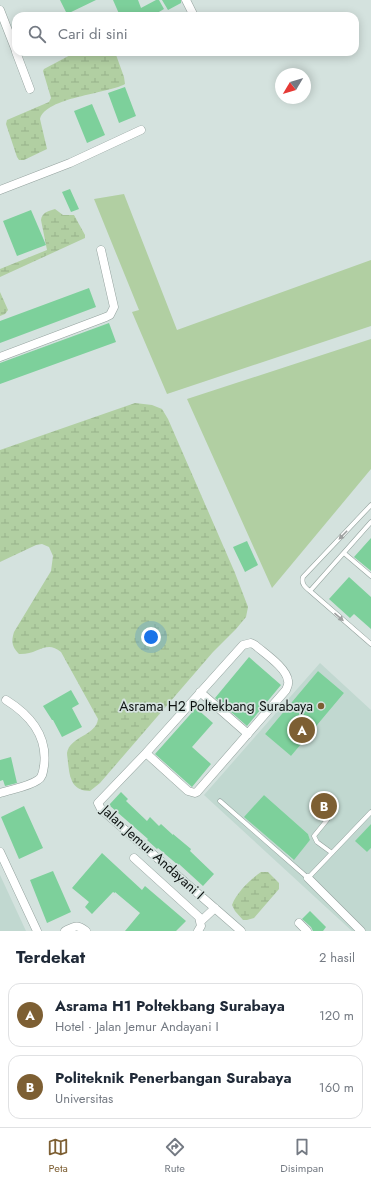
<!DOCTYPE html>
<html lang="id">
<head>
<meta charset="utf-8">
<style>
  :root { --surface:#fff; --page:#f6f6f7; --text:#1f2937; --muted:#747a83; --line:#e0e1e3; --accent:#7d5f33 }
  body { margin:0; font-family:Jost,sans-serif; background:var(--page); color:var(--text) }
  .compass { position:absolute; left:275px; top:68px; width:36px; height:36px; border-radius:50%; background:var(--surface); box-shadow:0 2px 10px #0003; rotate:232deg }
  .you { position:absolute; left:151px; top:637px; width:14px; height:14px; margin:-10px; border:3px solid #fff; border-radius:50%; background:#1a73e8; box-shadow:0 0 0 6px #1a73e833 }
  .badge { display:grid; place-items:center; width:26px; height:26px; border-radius:50%; background:var(--accent); color:#fff; font-size:13px; font-weight:700 }
  .pin { position:absolute; translate:-50% -50%; border:2px solid #fff; box-shadow:0 1px 4px #0006 }
  .list { margin:0; padding:0; list-style:none }
  h2 { display:flex; justify-content:space-between; align-items:center; height:52px; margin:0; padding:0 16px; font-size:17px }
  h2 small { font-size:13px; font-weight:400; color:var(--muted) }
  .list li { display:grid; grid-template-columns:26px 1fr auto; gap:12px; align-items:center; box-sizing:border-box; height:64px; margin:0 8px 8px; padding:0 8px; border:1px solid var(--line); border-radius:12px }
  .list b { display:block; font-size:15px; white-space:nowrap }
  .list p { margin:0; font-size:13px; white-space:nowrap; color:var(--muted) }
  .list em { font-size:13px; font-style:normal; color:var(--muted) }
  .icon { flex:none; width:22px; height:22px; fill:none; stroke:currentColor; stroke-width:2; stroke-linecap:round; stroke-linejoin:round }
  .map { position:relative; flex:none; width:371px; height:931px; overflow:hidden }
  .search { position:absolute; background:var(--surface); box-shadow:0 2px 10px #0003; left:12px; right:12px; top:12px; height:44px; display:flex; align-items:center; gap:10px; box-sizing:border-box; padding:0 14px; border-radius:12px; color:var(--muted); font-size:15px }
  .sheet { height:196px; background:var(--surface) }
  nav { display:flex; justify-content:space-around; align-items:center; box-sizing:border-box; height:56px; border-top:1px solid var(--line); background:var(--surface); font-size:11px; color:var(--muted) }
  nav a { display:grid; justify-items:center; gap:2px }
  nav .on { color:var(--accent) }
  .map>svg:first-child { display:block }
</style>
</head>
<body>
<div class="map">
<svg width="371" height="931" viewBox="0 0 371 931">
  <defs>
    <pattern id="wetland-marsh" width="20" height="14" patternUnits="userSpaceOnUse"><rect width="20" height="14" fill="#b1cfa2"/><path d="M1 5h8M5 5V1M11 12h8M15 12V8" fill="none" stroke="#97b18a"/></pattern>
  </defs>
  <rect width="100%" height="100%" fill="#d4e2de"/>
  <path fill="#c1d8d0" fill-rule="evenodd" d="M320,663L371,710V824L356,841L367,852L371,848V931H352L204,795ZM318,671L344,693L291,756L265,734ZM264,795L308,834L310,840L293,860L245,817Z
    M0,875L26,931H0Z"/>
  <path fill="#b1cfa2" d="M124,194L177,330L371,260V326L167,394L132,312L139,310L94,199Z
    M371,339V469L272,588L187,399Z"/>
  <path fill="url(#wetland-marsh)" d="M76,52H115L124,77L125,84C107,94 46,97 40,119L47,149L24,160H19L17,157L6,124L7,120L49,102L51,98L43,71L44,69Z
    M55,209L63,215H74L85,235V238L0,277V269L47,250L41,220C42,212 49,211 55,209Z
    M0,292L8,310L5,314L0,316Z
    M135,403L152,405L162,409L168,419L235,573L248,607L246,617L236,629L213,652L100,783L90,791C82,791 75,788 72,781C69,775 69,769 68,763C68,760 67,756 67,753C70,736 96,736 98,719L61,652C46,639 38,655 19,654C12,647 11,642 14,632L51,571L53,556L49,547L42,544L36,545L0,562V450Z
    M261,872H268L279,883V889L254,918L247,920H243L235,911L232,905C237,892 250,880 261,872Z"/>
  <path fill="#7dd09b" d="M60,0H96L67,14Z
    M113,0H138L141,8L156,0H159L164,9L152,16H120Z
    M162,0H181V3L168,10Z
    M125,87L136,116L119,123L108,93Z
    M92,104L105,135L87,143L74,111Z
    M70,189L79,209L71,212L62,192Z
    M31,210L46,245L17,256L3,221Z
    M89,288L96,307L0,343V321Z
    M109,323L116,342L0,384V363Z
    M371,538V571L354,557Z
    M247,541L258,565L245,572L233,547Z
    M349,577L371,597V629L354,614L350,618L329,599Z
    M249,657L281,685L247,726L215,698Z
    M318,671L344,693L291,756L265,734Z
    M71,690L79,704L72,708L82,727L62,737L53,720H52L43,706Z
    M196,708L213,723L192,747L211,764L192,787L155,754Z
    M11,757L17,783L5,786L3,780L0,781V760Z
    M121,792L128,799L126,801L147,821L150,817L159,826L161,824L173,835V834L191,849L190,851L214,874L203,886L179,864L178,865L158,848L157,849L147,840L148,839L109,805Z
    M264,795L308,834L310,840L294,860L244,817Z
    M24,806L43,848L19,859L1,817Z
    M371,824V848L367,852L355,841Z
    M102,853L142,890L145,886L186,921L176,931H125L140,913L115,892V893L113,892L92,914L85,907L89,902L72,888Z
    M53,871L71,912L47,923L30,880Z
    M310,911L326,927L323,931H313L311,927L302,919Z"/>
  <g fill="none" stroke-linecap="round" stroke-linejoin="round">
    <g stroke="#93a19d" stroke-width="5">
      <path id="service" d="M371,505L303,577C301,584 305,587 310,591L371,644
        M344,553L371,576
        M310,591L371,522
        M220,801L308,878L371,812
        M327,820L314,836L317,842L332,853"/>
    </g>
    <g stroke="#93a19d" stroke-width="9">
      <path id="minor" d="M186,0L194,16
        M0,10L16,51
        M16,52L30,89
        M0,190L70,163L141,130
        M0,357L106,317L110,315L114,307L101,250
        M200,692L248,734
        M146,753L188,791L195,793L197,792L286,690C287,687 289,684 288,681C287,668 264,653 255,645L251,643L243,645L146,753L98,803L101,809L241,931
        M0,793C12,789 28,787 38,780C43,777 43,771 44,766C48,736 30,715 6,700
        M0,852L37,931
        M134,858L199,917L201,926L198,931
        M308,878L361,931
        M201,921L215,908
        M299,923L307,931
        M65,931C75,926 77,924 86,931"/>
    </g>
    <use href="#service" stroke="#fff" stroke-width="4"/>
    <use href="#minor" stroke="#fff" stroke-width="8"/>
  </g>
  <defs><path id="oneway-solid" d="M-6-.8H1V-3.2L6.5 0L1 3.2V.8H-6Z"/></defs>
  <g fill="#9ea0a0">
    <use href="#oneway-solid" transform="translate(343 535) rotate(134)"/>
    <use href="#oneway-solid" transform="translate(339 617) rotate(41)"/>
  </g>
  <circle fill="#7d5f33" stroke="#d4e2de" stroke-width="1.5" cx="321" cy="706" r="4"/>
  <g text-anchor="middle" stroke-width="3.5" stroke-linejoin="round" paint-order="stroke">
    <g font-size="14" fill="#0d1211" stroke="#d4e2de" text-anchor="end">
      <text x="313" y="711">Asrama H2 Poltekbang Surabaya</text>
    </g>
    <g font-size="14" fill="#0d1211" stroke="#d4e2de">
      <text transform="translate(153 852) rotate(42)" y="5">Jalan Jemur Andayani I</text>
    </g>
  </g>
</svg>
<svg class="compass" viewBox="-18 -18 36 36"><path d="M0-13l5 13h-10z" fill="#e53935"/><path d="M0 13l5-13h-10z" fill="#747a83"/></svg>
<div class="you"></div>
<div class="pin badge" style="left:302px;top:730px">A</div>
<div class="pin badge" style="left:324px;top:806px">B</div>
<div class="search"><svg class="icon" aria-label="search" viewBox="0 0 24 24"><circle cx="10" cy="10" r="6"/><path d="M15 15l6 6"/></svg>Cari di sini</div>
</div>
<section class="sheet">
<h2>Terdekat<small>2 hasil</small></h2>
<ul class="list">
<li><span class="badge">A</span><div><b>Asrama H1 Poltekbang Surabaya</b><p>Hotel · Jalan Jemur Andayani I</p></div><em>120 m</em></li>
<li><span class="badge">B</span><div><b>Politeknik Penerbangan Surabaya</b><p>Universitas</p></div><em>160 m</em></li>
</ul>
</section>
<nav>
<a class="on"><svg class="icon" aria-label="map" viewBox="0 0 24 24"><path d="M3 6l6-2 6 2 6-2v14l-6 2-6-2-6 2zM9 4v14M15 6v14"/></svg>Peta</a>
<a><svg class="icon" aria-label="directions" viewBox="0 0 24 24"><path d="M12 3l9 9-9 9-9-9zM9 14v-3h6M13 9l2 2-2 2"/></svg>Rute</a>
<a><svg class="icon" aria-label="saved" viewBox="0 0 24 24"><path d="M7 4h10v16l-5-4-5 4z"/></svg>Disimpan</a>
</nav>
</body>
</html>
